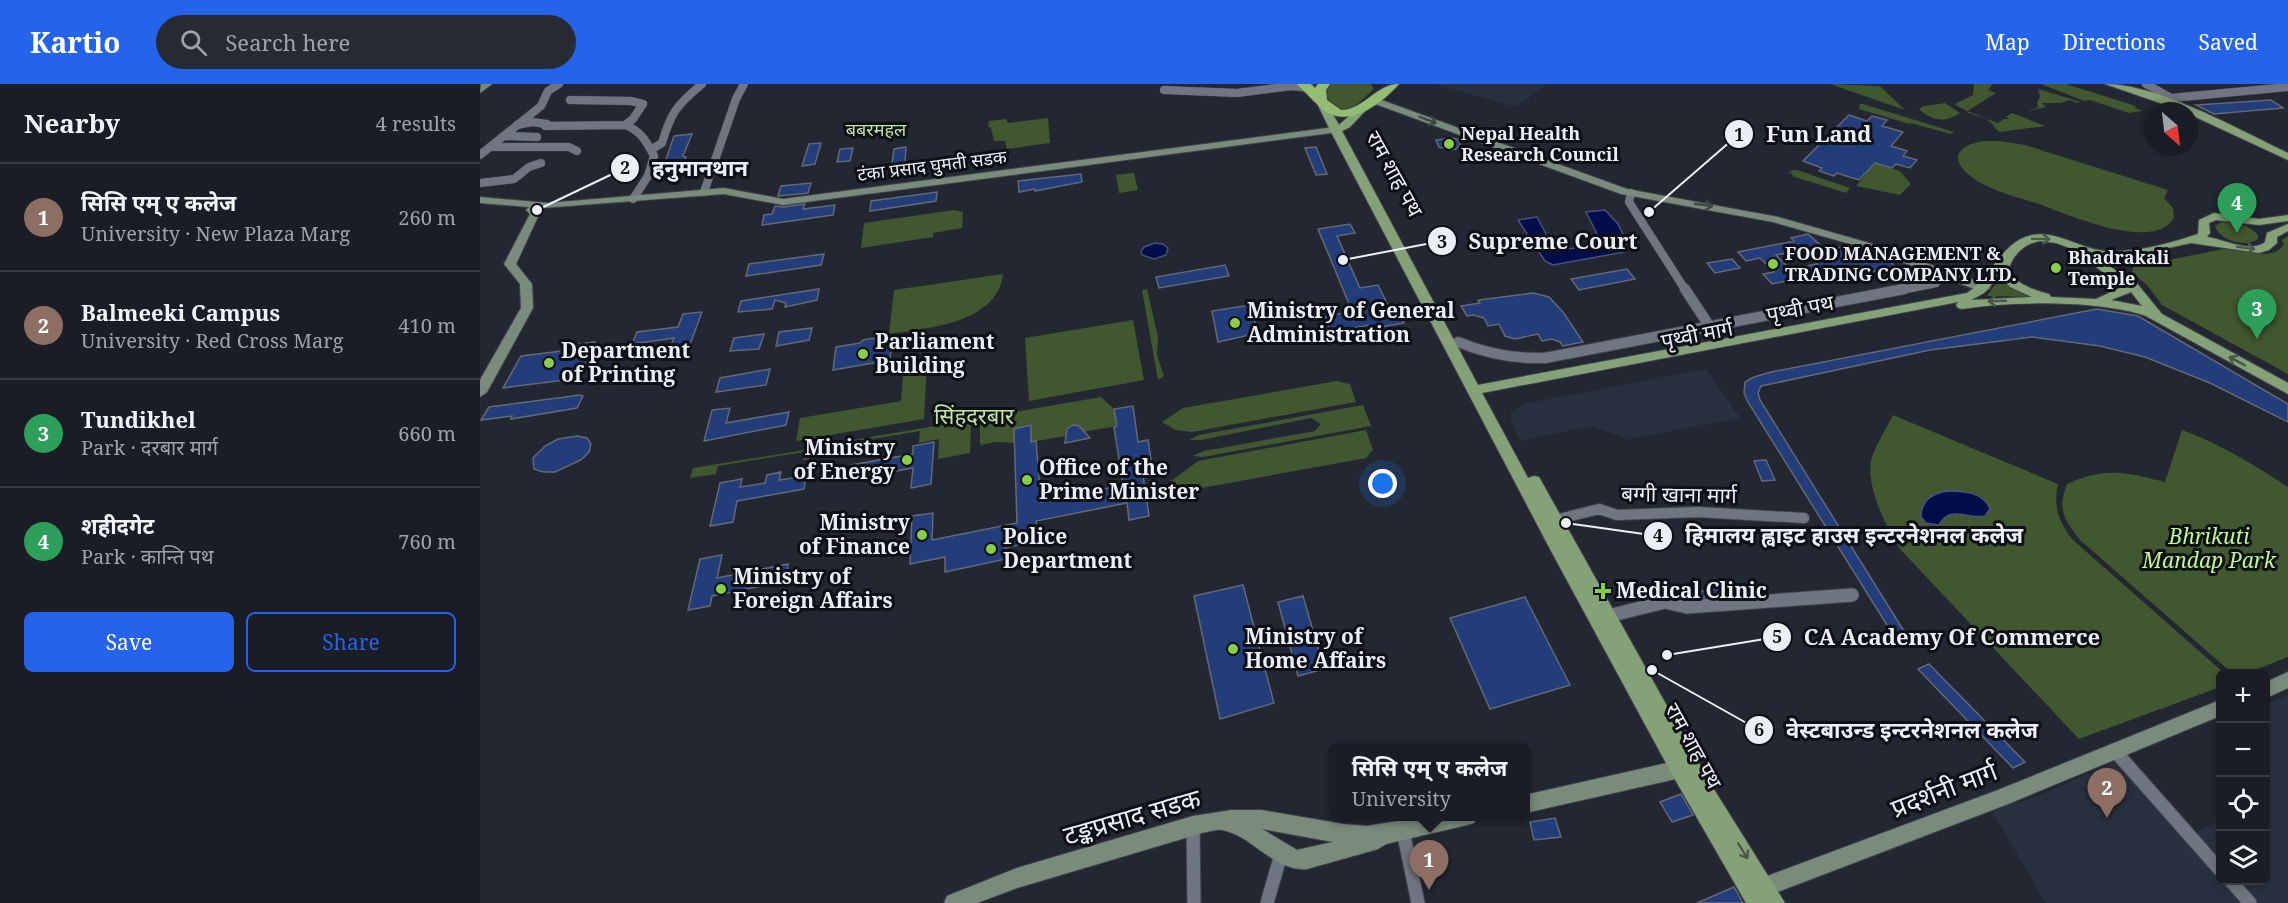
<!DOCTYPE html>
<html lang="en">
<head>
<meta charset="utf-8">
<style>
  :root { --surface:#1a1d25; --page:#272a32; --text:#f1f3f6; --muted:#9fa2a7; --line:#383b42; --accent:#2563eb }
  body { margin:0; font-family:"Noto Serif","Noto Sans Devanagari",serif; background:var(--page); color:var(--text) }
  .controls { position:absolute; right:18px; bottom:18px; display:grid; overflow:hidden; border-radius:9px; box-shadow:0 3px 9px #0003 }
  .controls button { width:54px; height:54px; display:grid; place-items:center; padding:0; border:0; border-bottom:2px solid var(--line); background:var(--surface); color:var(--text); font:30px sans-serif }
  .compass { position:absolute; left:1664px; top:18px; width:54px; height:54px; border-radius:50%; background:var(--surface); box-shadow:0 3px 9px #0003; rotate:152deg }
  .you { position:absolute; left:903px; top:400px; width:21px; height:21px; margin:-15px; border:4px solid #fff; border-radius:50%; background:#1a73e8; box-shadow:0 0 0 9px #1a73e833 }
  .badge { display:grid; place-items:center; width:39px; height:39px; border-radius:50%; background:var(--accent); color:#fff; font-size:20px; font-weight:700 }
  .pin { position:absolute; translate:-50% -50px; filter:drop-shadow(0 2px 3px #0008) }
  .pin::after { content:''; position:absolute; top:32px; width:21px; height:18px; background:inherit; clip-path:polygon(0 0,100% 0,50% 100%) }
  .popup { position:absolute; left:849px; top:659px; width:201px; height:78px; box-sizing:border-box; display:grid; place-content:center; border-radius:9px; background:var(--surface); filter:drop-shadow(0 2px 4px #0005); font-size:20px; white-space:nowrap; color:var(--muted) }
  .popup b { font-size:22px; color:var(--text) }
  .popup::after { content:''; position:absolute; left:50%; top:100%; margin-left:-12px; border:12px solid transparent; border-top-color:var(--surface) }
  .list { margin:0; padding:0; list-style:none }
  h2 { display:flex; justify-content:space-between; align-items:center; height:78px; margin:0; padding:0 24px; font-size:26px }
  h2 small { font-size:20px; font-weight:400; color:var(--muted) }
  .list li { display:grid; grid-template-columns:39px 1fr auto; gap:18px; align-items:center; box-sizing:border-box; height:108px; padding:0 24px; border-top:2px solid var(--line) }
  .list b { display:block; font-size:22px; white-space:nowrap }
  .list p { margin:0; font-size:20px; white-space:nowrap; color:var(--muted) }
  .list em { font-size:20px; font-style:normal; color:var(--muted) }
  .actions { display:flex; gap:12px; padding:18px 24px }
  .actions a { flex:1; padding:14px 0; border:2px solid var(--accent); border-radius:9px; text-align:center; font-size:21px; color:var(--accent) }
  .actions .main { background:var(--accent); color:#fff }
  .icon { flex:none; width:33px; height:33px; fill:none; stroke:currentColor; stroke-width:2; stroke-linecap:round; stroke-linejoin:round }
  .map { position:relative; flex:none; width:1808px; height:819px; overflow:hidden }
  header { display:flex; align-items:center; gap:36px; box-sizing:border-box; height:84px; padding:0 30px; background:var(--accent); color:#fff }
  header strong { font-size:28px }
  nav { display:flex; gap:33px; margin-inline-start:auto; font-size:21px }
  .search { width:420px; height:54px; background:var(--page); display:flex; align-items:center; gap:15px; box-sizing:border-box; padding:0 21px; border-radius:33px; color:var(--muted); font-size:22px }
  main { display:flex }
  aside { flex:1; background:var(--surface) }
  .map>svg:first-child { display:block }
</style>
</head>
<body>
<header>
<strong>Kartio</strong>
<div class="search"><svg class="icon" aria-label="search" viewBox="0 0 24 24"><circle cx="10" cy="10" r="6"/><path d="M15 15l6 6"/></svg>Search here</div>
<nav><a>Map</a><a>Directions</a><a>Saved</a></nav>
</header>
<main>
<aside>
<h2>Nearby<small>4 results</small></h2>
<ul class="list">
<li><span class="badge" style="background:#8d6e63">1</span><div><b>सिसि एम् ए कलेज</b><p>University · New Plaza Marg</p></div><em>260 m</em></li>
<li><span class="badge" style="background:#8d6e63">2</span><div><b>Balmeeki Campus</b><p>University · Red Cross Marg</p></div><em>410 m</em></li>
<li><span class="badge" style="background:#2e9e5b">3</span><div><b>Tundikhel</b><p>Park · दरबार मार्ग</p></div><em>660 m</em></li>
<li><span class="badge" style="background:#2e9e5b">4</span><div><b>शहीदगेट</b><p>Park · कान्ति पथ</p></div><em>760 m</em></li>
</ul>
<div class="actions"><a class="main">Save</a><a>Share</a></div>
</aside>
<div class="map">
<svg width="1808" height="819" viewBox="0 0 1808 819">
  <rect width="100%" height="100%" fill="#232731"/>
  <path fill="#29303f" d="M955,0H1067L1036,23Z
    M1226,285L1260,334L1149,355L1111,342L1040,357L1030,331L1043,320Z
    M1808,611V819H1777L1756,797L1786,796V621Z
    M1640,676L1740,787V796L1749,797L1769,819H1566L1513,729L1525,721L1546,717Z
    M1740,736V780L1713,750Z"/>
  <path fill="#41572f" d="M850,0H891L894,5L869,28L855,26C850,17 842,10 850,0Z
    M1350,0L1400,2L1425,26Z
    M1494,0H1513L1508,6L1516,9L1486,28L1518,39L1524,35H1530L1526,33L1532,29L1565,42L1520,48C1514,45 1515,41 1510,38C1500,29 1485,29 1475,20L1493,11Z
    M1561,0H1586L1656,22L1655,24L1663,27L1649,29L1610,16L1604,17Z
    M1558,5L1601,18L1597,19L1589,16L1581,19H1561L1566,23L1548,27L1558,23L1557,19L1560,12Z
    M1465,19L1480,29C1467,39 1451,37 1439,25L1444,22Z
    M1380,20H1383L1474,48L1470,50L1431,39L1430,40L1379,25Z
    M568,34L570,59L527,65L525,57H514L511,44L508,43L509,37L526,35L528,39Z
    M1503,57H1520L1545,61L1688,106L1684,114L1693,124L1694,134C1673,169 1587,130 1559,120C1535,112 1505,106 1487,89C1467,71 1484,60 1503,57Z
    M1395,79L1420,87L1431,100L1420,111L1376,102Z
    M1313,86H1317L1370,104L1366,109L1312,92L1313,90L1309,89Z
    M654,89L658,106L639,109L636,91Z
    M474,126L483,128L482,144L453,149V153L381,164L384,139Z
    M1742,138C1756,138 1769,141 1778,151V155C1766,164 1740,157 1735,142Z
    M1808,152V290L1682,221L1667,201L1652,189L1653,183L1744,165L1787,170L1796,168L1804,161L1802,156Z
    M523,190C517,240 447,244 409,250L414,206Z
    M1521,192L1539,207L1553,213L1507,212Z
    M667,205L678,253L677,271L684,292L678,296L662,206Z
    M653,236L664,296L549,317L545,254Z
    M447,276L444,335L316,357L320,334L421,317L424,279Z
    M857,297L870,300L876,318L712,348L696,346L682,338L703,324Z
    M621,313L634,325L637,342L597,349L600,343L593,341L587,345L591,351L551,358L550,342L534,345V359L516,358L500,361V334Z
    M883,321L891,342L723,373L712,372L724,367L835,347L841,340L831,334L721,356H709L719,351Z
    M1413,331L1578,400C1573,424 1579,438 1593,456L1744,589L1740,590V603L1599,655L1420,465C1406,442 1384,400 1392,373C1397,359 1406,345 1413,331Z
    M491,336L490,369L458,375L459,355L439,359L440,347L380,357L378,366L362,367V364L367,357Z
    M886,346L893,366L886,374L716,405L699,403L691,397L718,377Z
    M1702,346C1741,360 1774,381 1808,403V573L1767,589H1752L1600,456C1584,436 1577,425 1587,400C1626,383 1644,388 1685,398Z
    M331,365L329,375L323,376L324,368L238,382L236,390L210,394L213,384Z"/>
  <path fill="#020d49" stroke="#48507d" stroke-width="1.5" d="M1125,126L1138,140L1147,159L1144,168L1073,181L1065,177L1038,136L1057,133L1075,167L1122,160L1106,128Z
    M675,159L683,160L688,164L686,171L674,175L662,171L661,167L664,163Z
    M1468,407C1484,407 1503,408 1510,425L1505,432C1487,436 1471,420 1459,441L1446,439L1441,433C1441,416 1453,409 1468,407Z"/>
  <path fill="#233c7a" stroke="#636974" stroke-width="1.5" fill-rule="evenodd" d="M1791,16L1803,24L1734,30L1716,21Z
    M1369,31L1387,37L1392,32L1407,36L1402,42L1423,48L1411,62L1427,67L1423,72L1437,76L1430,84L1416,80L1412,84L1395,79L1379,96L1357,89L1354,92L1339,87L1342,84L1323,77Z
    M212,50L203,72L206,73L203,81L192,82L194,77L185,78L194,52Z
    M972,54L977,55L980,60L976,65L971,66L959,63L956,56Z
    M341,59L335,80L322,82L329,60Z
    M426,63L425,78L412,80L414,65Z
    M836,63L847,90L836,91L825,64Z
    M373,64L370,77L357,78L360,65Z
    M601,90L602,98L555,107V105L539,108L538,97Z
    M331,99L328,109L298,112L301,102Z
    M457,108L456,117L390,127L391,117Z
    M325,120L323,125L355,121L353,131L282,141L284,131L292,130L295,122L303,123Z
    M870,140L875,149L857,152L880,204L898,201L908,221L915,220L924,239L891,245L889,241L859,247L858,245L850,247L845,233L872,227L838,145Z
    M1328,150L1346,166L1367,162L1385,179L1407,175L1416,183L1352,196L1345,189L1292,200L1283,190L1294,188L1280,174L1266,177L1258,168L1314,157L1311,154ZM1323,166L1337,180L1310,185L1296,171Z
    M344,170L341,181L266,192L269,180Z
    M1252,175L1260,184L1235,189L1227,179Z
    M745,181L749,192L679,204L676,193Z
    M1147,185L1155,195L1099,206L1091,195Z
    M339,205L337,216L305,223L306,219L295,216L292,225L258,228L261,217Z
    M1053,209L1069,213L1083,228L1103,258L1083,262L1080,258L1072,255L1062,257L1058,250L1035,255L1025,252L1019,240L1008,242L1004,234L993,231L987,232L981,222L1000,219L998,216Z
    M770,221L778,249L738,258L732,227Z
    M1617,225L1658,232L1808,320V338L1730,299L1665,273L1620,262L1552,253L1450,266L1281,302L1278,309L1280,316L1427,552L1415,554L1268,318L1264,309L1265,298L1274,293L1291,288Z
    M222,228L209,263L189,265L194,254L152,260L157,248L198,243L203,230Z
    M332,244L329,256L296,262L299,248Z
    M284,250L279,265L250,267L254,254Z
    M394,254L395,257L412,254L410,276L353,286L356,263L380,259L383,256Z
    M115,258L100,294L23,304L41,272L90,266L92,261Z
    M290,285L286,301L236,308L240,294Z
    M100,311L103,312L97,324L31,335L32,332L1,336L9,323Z
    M653,322L658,358L668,356L673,389L663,391L669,432L649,436L647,419L556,437L557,457L525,464L526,475L465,488V473L430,480L432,432L453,429L452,456L537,439L534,345L551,341V358L556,357L561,418L643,401L634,343L637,342L634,325Z
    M250,324L246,339L309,328L306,341L224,357L232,326Z
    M593,341L599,342L610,354L585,359L587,345Z
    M98,352L107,354L111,360L109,368L101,376L75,388H63L54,385L53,374L65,362L78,355Z
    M454,358L451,400L431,404L433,384L369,395L371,381L433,370V362Z
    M1286,376L1295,396L1282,397L1274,377Z
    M301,388L299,396L326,392L324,405L257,417L253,438L230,442L240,399L262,395L260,403L285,399L287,391Z
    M242,471L237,494L308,480L306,497L232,512L230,522L208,526L220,475Z
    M763,501L794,619L740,635L714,512Z
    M1249,503L1252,511L1218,514L1215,508Z
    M823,512L844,585L818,592L798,518Z
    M1045,513L1090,601L1010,625L970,534Z
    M1449,580L1545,678L1533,684L1438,585Z
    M1201,710L1213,731L1192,738L1180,718Z
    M1075,734L1081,753L1054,756L1050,738Z
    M1254,803L1263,819H1217Z"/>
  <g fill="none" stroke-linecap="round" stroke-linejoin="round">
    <g stroke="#42454e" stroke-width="9">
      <path id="street-far2" d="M1666,0L1691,14
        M684,6L757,9L812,2L830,4
        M1691,14L1808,3
        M90,16L151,17L163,20L153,35L145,41
        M37,41L52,38L67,40L65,42L145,41C160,46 167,58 174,72L168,92L153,115
        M25,52L57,53
        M11,63H89L97,67
        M173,70L172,65L182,59C191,28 197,21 222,0
        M0,71L61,22L68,7L79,0
        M0,99L34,95L49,83L61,79
        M224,108L256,15L264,0
        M1151,109L1149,118L1206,207
        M1417,207L1456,199"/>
    </g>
    <g stroke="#42454e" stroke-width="12">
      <path id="street-far1" d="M1205,205L1230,243
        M978,258C1007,270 1034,275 1065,274L1424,205
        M1075,436L1119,425L1137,431L1218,428L1324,434"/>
    </g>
    <g stroke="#42454e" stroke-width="15">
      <path id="street" d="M1128,532L1185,518L1207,523L1372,511
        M1635,667L1740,786
        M713,741L714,819
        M923,747L938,819
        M1750,796L1770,819
        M787,819L802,767"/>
    </g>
    <g stroke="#42454e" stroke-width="2">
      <path id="secondary" d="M1,0H12L0,9Z
        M893,13L1147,105L1298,133L1389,159L1508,201L1510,204L1504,208L1500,207L1381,163L1293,138L1141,110L890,18L888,16Z
        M855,43L860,46L859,48L303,121L244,110L62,124L36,180L52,200L53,224L7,308L0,313V296L41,224L40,200L24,180L50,130L46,126L49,123L0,119V113L68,119L244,104L303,115Z
        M1808,588V604L1786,614V598Z
        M1740,616V632L1528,720L1274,817L1267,814L1264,807L1267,800L1274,797L1518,706Z
        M1209,674L1216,677L1218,683L1216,689L1209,692L1045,729V711Z
        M752,726H781L863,740L887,742L948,732H996L994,739L987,741L906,760L898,765L827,785C794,788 772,751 742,746C736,745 728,748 722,749L537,804L497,819H464L467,812L537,784L713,732ZM782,745L853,758L817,766Z"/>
    </g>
    <g stroke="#42454e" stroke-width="2">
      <path id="primary" d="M1625,0C1679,0 1759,46 1808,69V76L1709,30V27H1703Z
        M838,15H844L859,41L879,23L887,25L870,43L862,47L998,301L1487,209C1509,195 1519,165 1543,154C1572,141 1598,166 1627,167C1656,169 1691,159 1718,150L1719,136L1734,129L1779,135L1808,131V137L1779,141L1736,136L1729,139L1730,149L1727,153C1744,155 1770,170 1785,158L1787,149L1808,140V147L1797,153V159L1789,166L1779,169L1711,159L1647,173H1617L1642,191H1650L1682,230L1808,299V310L1666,232C1618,216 1531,217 1482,225L1478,224L1476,221L1478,218L1002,309L1048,394L1054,392L1059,393L1230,699L1305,819H1266L1193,692L1070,465L850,46L836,17ZM1560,157L1576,159L1601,168L1602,172L1642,203L1616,215L1571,213L1569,210C1554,206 1538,201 1528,187C1532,172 1543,160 1560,157ZM1519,192L1530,203L1552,213L1491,216L1504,209ZM1651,208L1662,222L1631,216Z"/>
    </g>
    <g stroke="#42454e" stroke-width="2">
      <path id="highway" d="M817,0H830L835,4L838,0H850L846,6L847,16L861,26C884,26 896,0 919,0C903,18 873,42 848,29C842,26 823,6 817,0Z"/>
    </g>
    <use href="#street-far2" stroke="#707681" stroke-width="8"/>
    <use href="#street-far1" stroke="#707681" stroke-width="10"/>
    <use href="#street" stroke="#707681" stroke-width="13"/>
    <use href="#secondary" fill="#7a8b7c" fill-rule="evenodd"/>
    <use href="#primary" fill="#85a178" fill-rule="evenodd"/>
    <use href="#highway" fill="#93bd72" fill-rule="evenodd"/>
  </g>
  <defs><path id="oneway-shaft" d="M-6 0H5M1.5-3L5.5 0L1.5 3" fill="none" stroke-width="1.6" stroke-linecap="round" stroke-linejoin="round" transform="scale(1.5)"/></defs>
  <g stroke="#3f4743">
    <use href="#oneway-shaft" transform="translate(948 36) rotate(20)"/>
    <use href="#oneway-shaft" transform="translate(1224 121) rotate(8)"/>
  </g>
  <g stroke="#4a5846">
    <use href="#oneway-shaft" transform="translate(1561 155) rotate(1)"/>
    <use href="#oneway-shaft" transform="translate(1766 164) rotate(7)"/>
    <use href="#oneway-shaft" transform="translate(1517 217) rotate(178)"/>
    <use href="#oneway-shaft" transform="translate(1757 277) rotate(-151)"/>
    <use href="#oneway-shaft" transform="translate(1263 767) rotate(58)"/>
  </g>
  <g fill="#89ce48" stroke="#0e1015" stroke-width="2">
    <circle cx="969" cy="60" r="6"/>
    <circle cx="1293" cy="180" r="6"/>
    <circle cx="1576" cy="184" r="6"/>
    <circle cx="755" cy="239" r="6"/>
    <circle cx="383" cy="270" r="6"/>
    <circle cx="69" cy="279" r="6"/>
    <circle cx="427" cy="376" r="6"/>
    <circle cx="547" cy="396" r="6"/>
    <circle cx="442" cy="451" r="6"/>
    <circle cx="511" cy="465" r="6"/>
    <circle cx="241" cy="505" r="6"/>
    <path d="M1120 498h6v6h6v6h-6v6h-6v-6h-6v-6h6z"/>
    <circle cx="753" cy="565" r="6"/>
  </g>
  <g text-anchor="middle" stroke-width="6" stroke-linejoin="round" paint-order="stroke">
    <g font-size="18" fill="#bfe6a2" stroke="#0e1015">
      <text x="396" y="52">बबरमहल</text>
    </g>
    <g font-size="18" font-weight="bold" fill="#ebeef5" stroke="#0e1015" text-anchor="start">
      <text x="981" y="56">Nepal Health<tspan x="981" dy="21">Research Council</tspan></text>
      <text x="1305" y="176">FOOD MANAGEMENT &amp;<tspan x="1305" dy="21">TRADING COMPANY LTD.</tspan></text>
      <text x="1588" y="180">Bhadrakali<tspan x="1588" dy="21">Temple</tspan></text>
    </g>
    <g font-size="18" fill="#ebeef5" stroke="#0e1015">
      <text transform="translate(452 82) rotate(-7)" y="6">टंका प्रसाद घुमती सडक</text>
    </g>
    <g font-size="21" fill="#ebeef5" stroke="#0e1015">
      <text transform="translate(914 90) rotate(61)" y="7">राम शाह पथ</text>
      <text transform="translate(1320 225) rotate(-11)" y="7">पृथ्वी पथ</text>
      <text transform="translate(1217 251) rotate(-11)" y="7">पृथ्वी मार्ग</text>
      <text transform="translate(1199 411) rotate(1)" y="7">बग्गी खाना मार्ग</text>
      <text transform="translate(1213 662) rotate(61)" y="7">राम शाह पथ</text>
    </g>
    <g font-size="21" font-weight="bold" fill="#ebeef5" stroke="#0e1015" text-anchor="start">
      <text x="767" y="234">Ministry of General<tspan x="767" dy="24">Administration</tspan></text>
      <text x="395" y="265">Parliament<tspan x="395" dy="24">Building</tspan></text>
      <text x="81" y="274">Department<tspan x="81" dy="24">of Printing</tspan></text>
      <text x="415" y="371" text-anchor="end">Ministry<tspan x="415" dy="24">of Energy</tspan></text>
      <text x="559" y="391">Office of the<tspan x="559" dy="24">Prime Minister</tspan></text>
      <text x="430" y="446" text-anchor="end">Ministry<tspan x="430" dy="24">of Finance</tspan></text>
      <text x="523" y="460">Police<tspan x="523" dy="24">Department</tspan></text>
      <text x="253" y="500">Ministry of<tspan x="253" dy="24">Foreign Affairs</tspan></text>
      <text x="1136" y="514">Medical Clinic</text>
      <text x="765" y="560">Ministry of<tspan x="765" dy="24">Home Affairs</tspan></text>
    </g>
    <g font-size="21" font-style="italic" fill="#bef692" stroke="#0e1015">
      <text x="1729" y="460">Bhrikuti<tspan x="1729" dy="24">Mandap Park</tspan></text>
    </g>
    <g font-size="22" fill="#bfe6a2" stroke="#0e1015">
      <text x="494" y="340">सिंहदरबार</text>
    </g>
    <g font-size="26" fill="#ebeef5" stroke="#0e1015">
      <text transform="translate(1464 706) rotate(-21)" y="9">प्रदर्शनी मार्ग</text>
      <text transform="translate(652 733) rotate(-16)" y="9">टङ्कप्रसाद सडक</text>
    </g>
  </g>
  <path fill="none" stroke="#ebeef5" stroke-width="2" d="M1169 128L1259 50M57 126L145 84M863 176L962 157M1086 439L1178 452M1187 571L1297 553M1172 586L1279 646"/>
  <g fill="#ebeef5" stroke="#0e1015" stroke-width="2">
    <circle cx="1169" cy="128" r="6"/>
    <circle cx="57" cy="126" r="6"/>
    <circle cx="863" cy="176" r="6"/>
    <circle cx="1086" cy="439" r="6"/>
    <circle cx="1187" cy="571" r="6"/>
    <circle cx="1172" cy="586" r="6"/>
    <circle cx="1259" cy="50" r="15"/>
    <circle cx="145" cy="84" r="15"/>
    <circle cx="962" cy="157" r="15"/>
    <circle cx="1178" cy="452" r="15"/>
    <circle cx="1297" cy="553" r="15"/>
    <circle cx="1279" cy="646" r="15"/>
  </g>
  <g font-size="18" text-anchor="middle" font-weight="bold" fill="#111">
    <text x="1259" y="57">1</text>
    <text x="145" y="90">2</text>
    <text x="962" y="164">3</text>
    <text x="1178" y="458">4</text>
    <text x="1297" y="559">5</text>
    <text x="1279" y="652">6</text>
  </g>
  <g font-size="22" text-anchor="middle" font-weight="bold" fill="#ebeef5" stroke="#0e1015" stroke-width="6" stroke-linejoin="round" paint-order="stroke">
    <text x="1339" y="58">Fun Land</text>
    <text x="220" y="92">हनुमानथान</text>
    <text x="1073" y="165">Supreme Court</text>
    <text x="1374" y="459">हिमालय ह्वाइट हाउस इन्टरनेशनल कलेज</text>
    <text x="1472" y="561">CA Academy Of Commerce</text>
    <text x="1432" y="654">वेस्टबाउन्ड इन्टरनेशनल कलेज</text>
  </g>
</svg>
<div class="controls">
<button>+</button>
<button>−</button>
<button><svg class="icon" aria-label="locate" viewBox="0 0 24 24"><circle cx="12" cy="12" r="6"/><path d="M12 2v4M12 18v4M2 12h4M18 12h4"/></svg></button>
<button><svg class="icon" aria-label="layers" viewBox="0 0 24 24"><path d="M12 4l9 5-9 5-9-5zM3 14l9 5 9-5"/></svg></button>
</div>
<svg class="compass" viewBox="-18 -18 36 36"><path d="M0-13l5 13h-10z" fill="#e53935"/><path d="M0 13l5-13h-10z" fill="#9fa2a7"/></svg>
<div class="you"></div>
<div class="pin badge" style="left:949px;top:806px;background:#8d6e63">1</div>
<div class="popup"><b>सिसि एम् ए कलेज</b>University</div>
<div class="pin badge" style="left:1627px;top:734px;background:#8d6e63">2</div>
<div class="pin badge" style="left:1777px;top:255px;background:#2e9e5b">3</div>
<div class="pin badge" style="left:1757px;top:149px;background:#2e9e5b">4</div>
</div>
</main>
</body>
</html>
